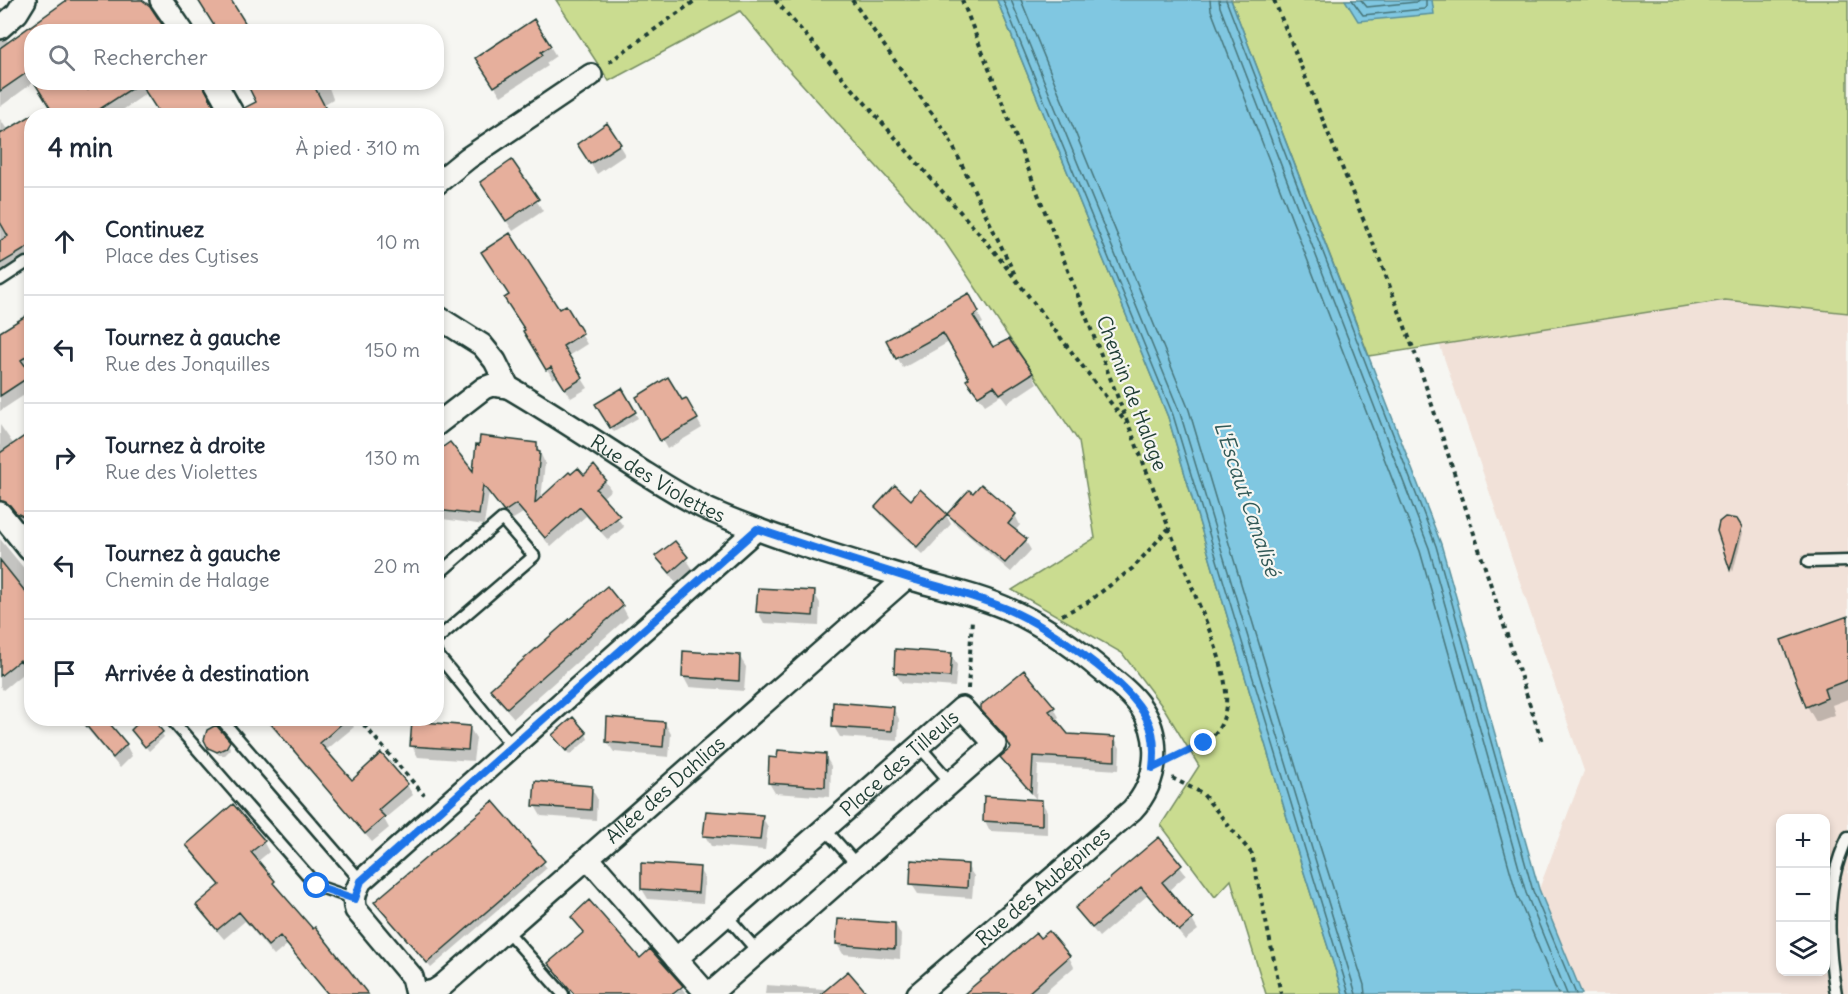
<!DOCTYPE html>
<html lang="fr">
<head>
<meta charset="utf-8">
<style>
  :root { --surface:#fff; --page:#f6f6f7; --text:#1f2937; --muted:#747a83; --line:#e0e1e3 }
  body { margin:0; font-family:Delius,sans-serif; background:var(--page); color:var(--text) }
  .controls { position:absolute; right:18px; bottom:18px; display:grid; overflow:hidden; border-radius:12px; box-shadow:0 3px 9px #0003 }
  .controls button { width:54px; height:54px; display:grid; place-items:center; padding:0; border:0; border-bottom:2px solid var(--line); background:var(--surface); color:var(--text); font:30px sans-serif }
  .stop { position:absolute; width:18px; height:18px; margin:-14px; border:4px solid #1a73e8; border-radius:50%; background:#fff }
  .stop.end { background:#1a73e8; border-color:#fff; box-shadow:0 2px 6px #0008 }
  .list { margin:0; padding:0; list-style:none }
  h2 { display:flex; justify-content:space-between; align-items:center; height:78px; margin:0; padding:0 24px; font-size:26px }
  h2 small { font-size:20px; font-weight:400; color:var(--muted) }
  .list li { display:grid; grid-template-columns:39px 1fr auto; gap:18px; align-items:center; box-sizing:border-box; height:108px; padding:0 24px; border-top:2px solid var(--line) }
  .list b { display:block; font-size:22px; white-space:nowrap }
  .list p { margin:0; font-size:20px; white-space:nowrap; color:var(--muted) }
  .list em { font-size:20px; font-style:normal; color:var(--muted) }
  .icon { flex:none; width:33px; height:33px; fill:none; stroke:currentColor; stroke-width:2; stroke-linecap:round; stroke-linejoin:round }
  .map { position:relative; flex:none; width:1848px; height:994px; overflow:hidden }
  .search { position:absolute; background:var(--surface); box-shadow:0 3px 9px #0003; left:24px; top:24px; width:420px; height:66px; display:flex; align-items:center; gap:15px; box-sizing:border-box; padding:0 21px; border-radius:24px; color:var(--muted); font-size:22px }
  .panel { position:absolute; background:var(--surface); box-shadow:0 3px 9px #0003; left:24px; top:108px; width:420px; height:618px; border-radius:24px }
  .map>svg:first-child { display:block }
</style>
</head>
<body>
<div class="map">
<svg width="1848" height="994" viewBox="0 0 1848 994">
  <rect width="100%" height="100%" fill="#f6f6f2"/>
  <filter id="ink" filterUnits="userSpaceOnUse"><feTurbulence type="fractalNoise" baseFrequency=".0167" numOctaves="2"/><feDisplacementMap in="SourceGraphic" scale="12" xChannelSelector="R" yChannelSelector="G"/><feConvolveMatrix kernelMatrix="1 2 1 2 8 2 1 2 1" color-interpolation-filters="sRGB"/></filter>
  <g filter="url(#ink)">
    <path fill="#f1e1d8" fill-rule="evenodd" d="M1725,300L1848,313V994H1582L1539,889L1584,771L1439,343ZM1780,818H1826V972H1780Z"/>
    <path fill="#cadc90" stroke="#748c62" stroke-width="1.5" d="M556,0H997L1168,417L1294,841L1343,994H1266L1231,880L1215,897L1161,825L1199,766L1165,710L1122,653L1012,590L1095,538L1079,442L945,242L782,62L740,11L609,81Z
      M1231,0H1848V313L1725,300L1369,356Z"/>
    <path fill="#80c7e1" stroke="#59909c" stroke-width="1.5" d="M997,0H1231L1441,544L1539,889L1582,994H1343L1294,841L1168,417Z
      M1345,0H1432L1434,14L1358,21Z"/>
    <path fill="#0003" d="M70,0H139L32,32V82H34L0,107V41L7,40L9,44Z
      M550,46L556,56L546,63L548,66L501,96L483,68Z
      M36,82H197L208,94L219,116H161L147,93L114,116H33L50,105Z
      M248,82H327L333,99L323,105L328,116H248L258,102Z
      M0,119L8,131L32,219V259L0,279Z
      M619,145L625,155L597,174L585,155Z
      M512,162L543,211L513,231L488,193Z
      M968,295L983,323L978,326L992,349L1032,373L1037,383L1007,403L1001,395L985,405L974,390L971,379L949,342L903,368L888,340Z
      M510,296L559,311L565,307L587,344L568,356L588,388L571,398L558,376L553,379L525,332L526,330Z
      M32,314V368L27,371L32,377V390L0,411V335Z
      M621,391L638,418L614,432L597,405Z
      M638,397L682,402L686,400L702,428L667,449Z
      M0,425L14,445L32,433V527L24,524L13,512L5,511L0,513Z
      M536,444L545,463L541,499L584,477L605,481L611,490L602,498L624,527L608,540L586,516L551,547L523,513L510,521L489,492L484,525L436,518V454L475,475Z
      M921,491L946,515L951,524L923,555L882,516L876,507L911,502Z
      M974,496L1015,515L1020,525L1015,531L1025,540L1031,550L1011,572L955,524L949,514Z
      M1736,520L1743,533L1733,572L1718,531Z
      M0,539L27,572L32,568V671L30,673L27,670L3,690L0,686Z
      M675,543L693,569L676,583L657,557Z
      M814,593L820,603L819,626L764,623L758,612Z
      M622,606L628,617L514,718L498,700L492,690Z
      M1848,625V699L1832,705L1835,715L1816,722L1807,706Z
      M951,655L957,665L955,687L902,683L895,673Z
      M740,657L746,667L744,691L689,687L683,676Z
      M893,708L899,719L898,741L840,737L834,727Z
      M1054,708L1059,717L1055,720L1068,735L1115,738L1120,748L1119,770L1038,765L1036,799L1008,766L1002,757L1013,749L989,720L983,710Z
      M78,718H104L126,745L132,756L120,768Z
      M264,718H349L354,727L325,751L352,782L381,755L407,785L413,795L384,819L389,828L372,842Z
      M665,723L671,734L669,757L614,752L607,742Z
      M216,727L231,749L225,755H219L207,744Z
      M469,727L476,738L473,761L418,757L412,746Z
      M161,732L164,737L149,751L136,735Z
      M586,734L588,739L570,755L556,740Z
      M825,755L831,766L830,797L775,793L769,783Z
      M591,788L597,798L596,820L541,816L535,806Z
      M1041,801L1047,811V834L990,831L985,821Z
      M493,803L547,868L431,968L376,902Z
      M762,817L768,827L765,850L711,846L705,836Z
      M1159,839L1186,875L1168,891L1192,920L1198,930L1185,940L1148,895L1099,937L1077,909Z
      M263,841L269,852L257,862L312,931L315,929L368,994H328L287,945L274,956L245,921L224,939L204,916L198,906L220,886L194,856L188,845Z
      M967,866L974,876L972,898L918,894L911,883Z
      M699,869L705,879L703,903L648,899L642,889Z
      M895,924L901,935L900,959L843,954L837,944Z
      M1040,940L1069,957L1074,967L1043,994H966Z
      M766,985L824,989L827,994H765Z
      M682,988L686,994H675Z"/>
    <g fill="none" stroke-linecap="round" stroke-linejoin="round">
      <path stroke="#467479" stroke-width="1.5" d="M1003,0L1173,415L1349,994
        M1011,0L1180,413L1356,994
        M1021,0L1189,410L1316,834L1364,985L1365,994
        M1210,0L1211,10L1420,551L1517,895L1558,994
        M1219,0L1220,7L1429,548L1526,893L1567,994
        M1226,0L1436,546L1533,891L1576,994
        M1352,0L1363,15L1424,9L1426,7V0
        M1361,0L1367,7L1416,2L1418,0"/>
    </g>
    <path fill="#e6af9c" stroke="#1f3d34" stroke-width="1.5" d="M67,0H142L150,6L167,32H32V69L0,91V48Z
      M198,0H231L251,32H218Z
      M534,19L551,46L541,52L543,55L494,87L475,58Z
      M34,82H84L88,90L100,82H202L215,108L204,116H161L140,83L89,116H55Z
      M246,82H312L325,107L309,116H247L244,108L256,102Z
      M32,115V245L0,264V241L8,236L0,222V134Z
      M607,123L621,144L590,164L577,144Z
      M512,160L539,199L506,221L480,182Z
      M510,233L559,309L566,305L583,333L563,346L583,378L565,389L551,367L546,370L523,331L525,330L504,298L509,295L481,252Z
      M969,293L979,312L973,316L993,347L1009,339L1033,373L1000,394L994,386L978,396L966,380L969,378L943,333L896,359L886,340Z
      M32,312V353L21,360L32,375L0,396V332Z
      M668,377L682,400L686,398L698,419L660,441L636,397Z
      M622,388L636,412L610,428L595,404Z
      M32,431V520L16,513L10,505L0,501V453Z
      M480,436L537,443V451L540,452L535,503L569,472L571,474L578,468L584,475L594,465L606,480L596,489L620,516L601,531L580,507L545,538L516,504L504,512L483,485L479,515L436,510V452L450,442L473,471L476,444L479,445Z
      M981,484L1016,514L1008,524L1027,539L1005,563L947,514L969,490L973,493Z
      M895,485L911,500L920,489L947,514L917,547L875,507Z
      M1725,517L1737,519L1742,527L1730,570L1717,531L1719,522Z
      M675,541L688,557L670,573L655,556Z
      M0,560L32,600V675L20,660L0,676Z
      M607,586L623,606L507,708L490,689Z
      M758,588L815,591L813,616L756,612Z
      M1848,616V680L1824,689L1827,698L1806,707L1781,640Z
      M895,649L952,653L950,677L894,673Z
      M683,651L740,655L739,681L682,677Z
      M1024,670L1055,707L1049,711L1068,734L1115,737V761L1033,756L1031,792L1000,757L1011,748L1004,735L981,710V705Z
      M833,702L894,707L892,731L832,727Z
      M573,717L587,733L566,751L552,735Z
      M607,717L665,722L663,747L606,742Z
      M80,718H105L127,744L113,758Z
      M143,718H152L163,732L145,747L131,730Z
      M266,718H348L320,743L352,780L381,753L408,784L378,810L385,817L365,834Z
      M412,721L470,726L468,750L410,746Z
      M216,725L230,741L226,748L217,752L208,748L204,740L207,730Z
      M778,750L826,754L825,787L768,783L769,757L777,758Z
      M535,781L592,786L591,810L533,806Z
      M984,796L1042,800V825L983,821Z
      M493,801L545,861L427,963L374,902Z
      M233,804L265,841L251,852L275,881L273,883L313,929L315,927L368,994H328L280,936L268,946L239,912L217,930L196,905L220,885L186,845Z
      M706,811L763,815L760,840L703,836Z
      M1159,837L1182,865L1162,882L1193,919L1179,931L1141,887L1092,928L1075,908Z
      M911,860L968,864L967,888L910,884Z
      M641,863L700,867L698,893L641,889Z
      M589,900L640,958L650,949L683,986L673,994H574L548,963L584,932L571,917Z
      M838,919L895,923V949L836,944Z
      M1049,931L1070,956L1027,994H964L1036,933L1040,938Z
      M848,971L868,994H821Z"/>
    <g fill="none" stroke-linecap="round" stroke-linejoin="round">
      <g stroke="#1f3d34" stroke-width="15">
        <path id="lane" d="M0,280L26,263
          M1808,562L1848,561
          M436,576L502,519L534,556L436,640
          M436,653L512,746
          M170,718L317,886L355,899
          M220,718L361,881
          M919,746L951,783
          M825,829L857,865
          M726,915L758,952
          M506,930L563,994
          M1836,994C1827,943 1824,884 1848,837"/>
      </g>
      <g stroke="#1f3d34" stroke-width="26">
        <g id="street">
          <path d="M161,0L183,32"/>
          <path d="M0,28L17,13L25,0"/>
          <path d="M215,82L234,116"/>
          <path d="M436,184L468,158L591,75"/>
          <path id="s1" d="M436,316L482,345L495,361L508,387C551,412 593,440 635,467C659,482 683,498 709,510C775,539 846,559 915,580C946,589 980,596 1010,610C1041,624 1067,642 1093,663C1109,677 1128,689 1140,706C1163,738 1158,782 1132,810L918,994"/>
          <path d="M436,425L484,388L492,385L508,387"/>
          <path d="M0,513L29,549L32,547"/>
          <path d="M588,858L707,994"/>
          <path id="s2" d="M676,959L962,708L995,744L710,994"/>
          <path d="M416,994L412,977L356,910C352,899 356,890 361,881L757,529"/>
          <path id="s3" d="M420,994L434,991L442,986L907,577"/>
        </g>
      </g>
      <path stroke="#1f3d34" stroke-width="4" stroke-dasharray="4.5 4.5" stroke-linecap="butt" d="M775,0L990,246L1127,424
        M852,0L948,136L1015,275
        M962,0L1194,592C1208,630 1247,703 1212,737C1203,747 1187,751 1175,757
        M1274,0L1381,263L1416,356L1542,742
        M609,62L696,0
        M1062,615L1088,602L1133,568L1169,528
        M968,689L972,619
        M358,718L424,795
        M1172,778L1202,793L1252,854L1281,994"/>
      <use href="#lane" stroke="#f6f6f2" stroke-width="10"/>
      <use href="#street" stroke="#f6f6f2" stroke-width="21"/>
    </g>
  </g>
  <g fill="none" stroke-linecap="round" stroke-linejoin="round" filter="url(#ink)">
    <path stroke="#1a73e8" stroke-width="8" d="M317,886L355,899L361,881L757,529C807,546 858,562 909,578C942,588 977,596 1009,610C1048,627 1129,681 1147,719C1155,734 1155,751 1153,768L1204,743"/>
  </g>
  <g text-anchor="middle" stroke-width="4.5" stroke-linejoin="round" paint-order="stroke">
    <g font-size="20" fill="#1f3d34" stroke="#f6f6f2">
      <text transform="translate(1132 393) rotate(69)" y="7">Chemin de Halage</text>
      <text dy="7" stroke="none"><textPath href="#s1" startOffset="280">Rue des Violettes</textPath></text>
      <text dy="7" stroke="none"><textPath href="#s2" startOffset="297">Place des Tilleuls</textPath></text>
      <text dy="7" stroke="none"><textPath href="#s3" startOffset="321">Allée des Dahlias</textPath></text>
      <text transform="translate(1043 886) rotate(-41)" y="7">Rue des Aubépines</text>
    </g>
    <g font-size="21" font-style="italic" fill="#325957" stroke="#f6f6f2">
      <text transform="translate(1247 499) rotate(71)" y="7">L'Escaut Canalisé</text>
    </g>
  </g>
</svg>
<div class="controls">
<button>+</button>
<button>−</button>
<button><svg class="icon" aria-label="layers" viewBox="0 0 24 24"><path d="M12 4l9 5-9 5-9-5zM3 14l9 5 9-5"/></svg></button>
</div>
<div class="stop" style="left:317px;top:886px"></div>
<div class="stop end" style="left:1204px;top:743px"></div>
<div class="search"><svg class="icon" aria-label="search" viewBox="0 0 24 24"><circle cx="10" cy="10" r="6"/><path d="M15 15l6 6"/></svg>Rechercher</div>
<section class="panel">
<h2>4 min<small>À pied · 310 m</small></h2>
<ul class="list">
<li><svg class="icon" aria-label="ahead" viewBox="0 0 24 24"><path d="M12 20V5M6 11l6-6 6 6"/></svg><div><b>Continuez</b><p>Place des Cytises</p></div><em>10 m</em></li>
<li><svg class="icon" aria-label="left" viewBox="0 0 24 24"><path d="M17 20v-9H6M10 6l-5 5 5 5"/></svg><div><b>Tournez à gauche</b><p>Rue des Jonquilles</p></div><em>150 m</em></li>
<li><svg class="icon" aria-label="right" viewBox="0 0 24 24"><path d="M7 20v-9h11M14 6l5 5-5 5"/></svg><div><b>Tournez à droite</b><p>Rue des Violettes</p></div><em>130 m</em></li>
<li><svg class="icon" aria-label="left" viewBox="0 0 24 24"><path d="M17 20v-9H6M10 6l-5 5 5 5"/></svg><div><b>Tournez à gauche</b><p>Chemin de Halage</p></div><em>20 m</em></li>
<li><svg class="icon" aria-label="arrive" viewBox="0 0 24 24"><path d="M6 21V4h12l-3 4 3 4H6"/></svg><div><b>Arrivée à destination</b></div></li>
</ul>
</section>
</div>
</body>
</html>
